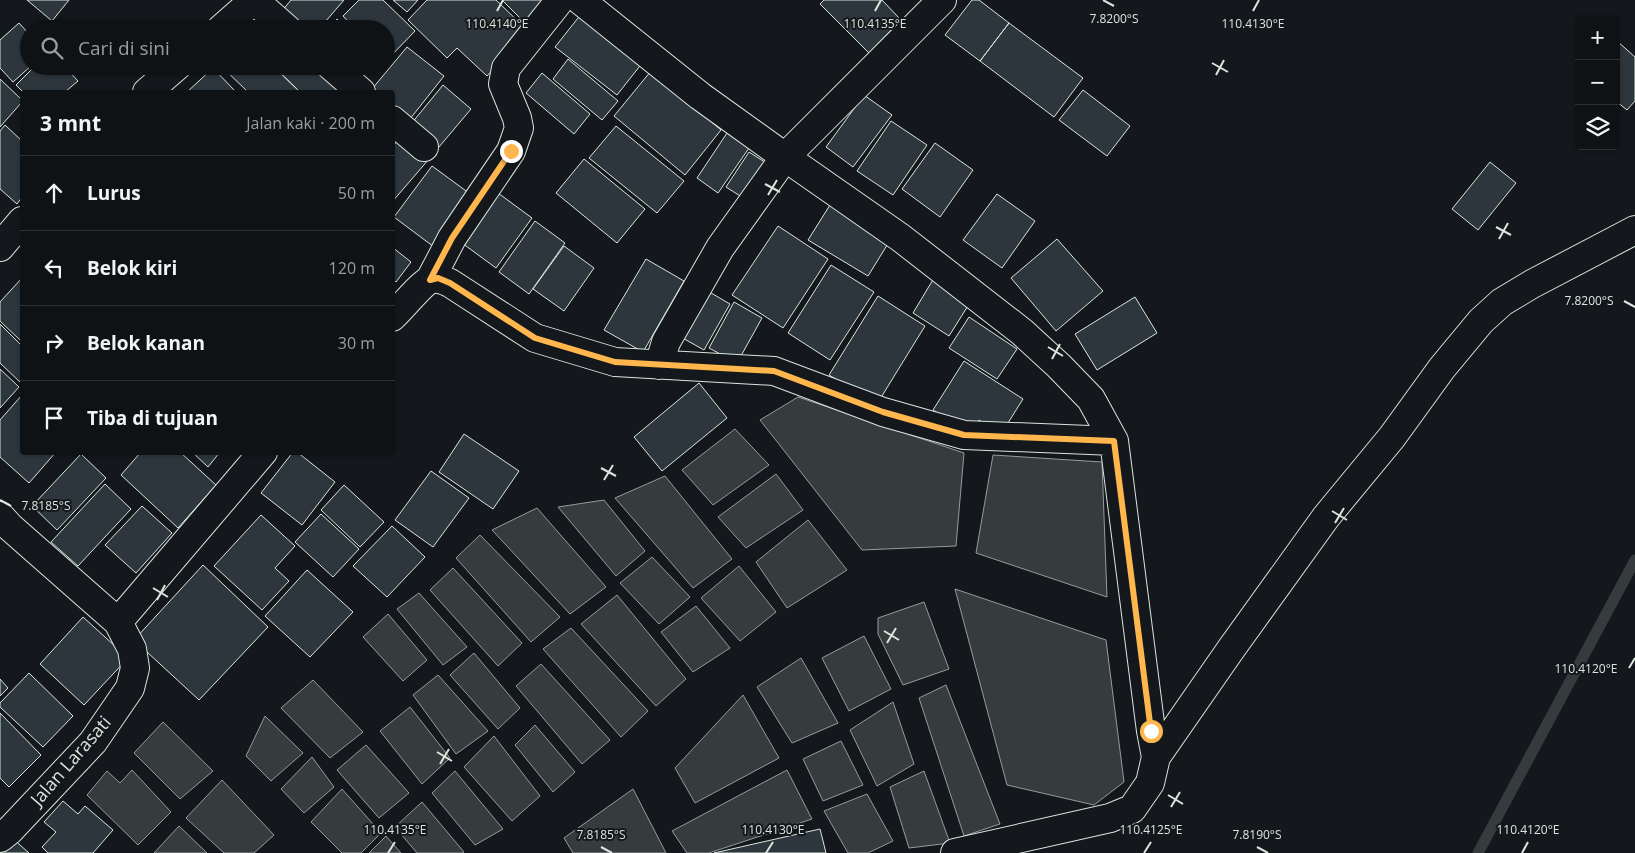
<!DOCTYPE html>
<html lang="id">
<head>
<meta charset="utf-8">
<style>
  :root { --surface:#0f1215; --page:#1d2022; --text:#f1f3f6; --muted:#9b9ea0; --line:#2f3234 }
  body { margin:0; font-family:"Open Sans",sans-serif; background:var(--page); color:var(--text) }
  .controls { position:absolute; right:15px; top:15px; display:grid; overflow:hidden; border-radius:5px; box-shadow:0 1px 4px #0004 }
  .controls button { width:45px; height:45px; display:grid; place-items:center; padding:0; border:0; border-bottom:1px solid var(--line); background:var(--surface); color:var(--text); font:25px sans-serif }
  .stop { position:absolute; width:15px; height:15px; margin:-11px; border:4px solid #ffb74d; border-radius:50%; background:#fff }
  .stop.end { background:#ffb74d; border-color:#fff; box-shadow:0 1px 5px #0008 }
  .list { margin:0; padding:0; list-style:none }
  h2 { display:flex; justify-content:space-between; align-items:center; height:65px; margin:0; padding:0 20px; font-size:21px }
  h2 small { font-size:16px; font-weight:400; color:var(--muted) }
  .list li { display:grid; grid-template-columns:32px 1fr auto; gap:15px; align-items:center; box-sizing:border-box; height:75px; padding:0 20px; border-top:1px solid var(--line) }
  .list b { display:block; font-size:19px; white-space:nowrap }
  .list em { font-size:16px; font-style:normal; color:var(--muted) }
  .icon { flex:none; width:28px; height:28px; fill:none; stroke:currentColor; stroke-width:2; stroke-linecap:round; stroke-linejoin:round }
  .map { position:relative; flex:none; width:1635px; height:853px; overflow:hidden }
  .search { position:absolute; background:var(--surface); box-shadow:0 1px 4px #0004; left:20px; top:20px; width:375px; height:55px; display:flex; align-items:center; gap:12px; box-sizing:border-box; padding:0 18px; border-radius:28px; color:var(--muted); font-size:19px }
  .panel { position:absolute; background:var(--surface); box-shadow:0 1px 4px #0004; left:20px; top:90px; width:375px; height:365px; border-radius:5px }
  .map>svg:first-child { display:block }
</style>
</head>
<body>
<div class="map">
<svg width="1635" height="853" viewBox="0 0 1635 853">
  <rect width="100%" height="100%" fill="#14181c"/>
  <path fill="#363b3e" stroke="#939e99" d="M798,397L964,453L956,546L862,550L760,420Z
    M735,429L769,465L713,505L682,470Z
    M993,455L1102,462L1107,597L976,553Z
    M776,474L803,510L746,548L718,517Z
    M665,476L732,559L693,588L615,498Z
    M604,500L645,551L616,576L558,507Z
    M537,508L606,587L570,614L492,530Z
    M808,520L847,570L787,608L756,562Z
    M480,535L560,617L531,642L456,558Z
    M652,557L690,597L659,624L620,583Z
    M739,566L776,612L740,641L701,598Z
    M453,568L522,643L498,666L430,590Z
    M955,589L1106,640L1124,782L1094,805L1007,785Z
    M419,593L467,647L443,665L397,609Z
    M617,595L686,679L656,706L581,624Z
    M924,602L949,669L903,685L878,634V618Z
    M696,606L730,648L693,672L661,632Z
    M388,614L427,660L403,681L363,637Z
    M571,628L648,711L621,737L543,649Z
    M864,636L891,689L849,711L822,658Z
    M474,653L520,708L498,729L450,675Z
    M801,658L838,723L792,743L757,687Z
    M541,664L610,740L582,764L516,686Z
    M438,675L488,731L456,754L413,695Z
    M313,680L363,732L330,758L281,708Z
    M946,685L1000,824L964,836L919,698Z
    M743,695L779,758L695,803L675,768Z
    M893,702L914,764L877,786L850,730Z
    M410,707L450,758L422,784L380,731Z
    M265,716L303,753L271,781L246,756Z
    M163,722L213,771L180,799L134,753Z
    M535,725L575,772L553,792L515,745Z
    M494,736L540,796L512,821L464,767Z
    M841,741L863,785L823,801L803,759Z
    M366,745L409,793L379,818L337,770Z
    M312,757L334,787L304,813L281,789Z
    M132,770L171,812L138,845L87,795L107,771L120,783Z
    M787,770L812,819L709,853H687L672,831Z
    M455,771L503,829L475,845L432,793Z
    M924,771L950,843L909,848L890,787Z
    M222,780L274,835L254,853H224L186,818Z
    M342,789L381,833L361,853H342L311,822Z
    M633,789L666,853H573L564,838Z
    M867,794L893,841L868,853H848L824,811Z
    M422,802L464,852L462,853H417L395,827Z
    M179,826L207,853H154Z
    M386,836L401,853H369Z"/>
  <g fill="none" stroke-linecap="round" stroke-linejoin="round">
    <path stroke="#363b3e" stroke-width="11" d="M1478,853L1635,560"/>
  </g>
  <path fill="#2c363c" stroke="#d8e6dc" d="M27,0H69L52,21Z
    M291,0H344L319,29H303L282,11Z
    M359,0H383L415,31L387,60L386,29H355L343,16Z
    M393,0H418L407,12Z
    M427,0H496L529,32L487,76L457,48L447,58L408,20Z
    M502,0H550L526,24Z
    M824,0H882L901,20L869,53L820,4Z
    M972,0H979L1009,23L980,61L945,35Z
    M582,13L643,62L617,95L555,47Z
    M337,19L348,29H329Z
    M19,23L29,34V66H31L13,82L0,68V40Z
    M1009,23L1083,78L1054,117L980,61Z
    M1616,40L1635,57V101L1627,110L1616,101Z
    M407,47L444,76L410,119L392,105V92H377L372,89Z
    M568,59L618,101L602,120L553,79Z
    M35,66H64L78,81L65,92H23L16,85Z
    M221,66H273L300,92H248Z
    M273,66H320L343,92H300Z
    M213,68L236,92H187Z
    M651,71L721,130L685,175L614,116Z
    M542,73L590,114L574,134L526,93Z
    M0,79L22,100V102L0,127Z
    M443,85L471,109L439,147L411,124Z
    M1083,90L1130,126L1107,156L1059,120Z
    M864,95L892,115L853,167L826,147Z
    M891,121L927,145L893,195L857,171Z
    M5,125L22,141V197L17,204L0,189V131Z
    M616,126L684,181L657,213L589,158Z
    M727,133L749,148L718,193L697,178Z
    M402,136L429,159L392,202V147Z
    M935,143L973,170L940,217L902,189Z
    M749,152L771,166L748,201L726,187Z
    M584,159L645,209L617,243L556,193Z
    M1490,162L1516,183L1478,230L1452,209Z
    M432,166L473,196L434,247L394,217Z
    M498,193L532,218L496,268L462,243Z
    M997,194L1035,221L1002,268L963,240Z
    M830,205L889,242L868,276L808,240Z
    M535,221L565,243L529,294L499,272Z
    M778,226L828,259L783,328L732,295Z
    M1057,239L1103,291L1056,331L1011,278Z
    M564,246L594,268L564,311L533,289Z
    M392,247L411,262L396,282L392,278Z
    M646,259L684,281L643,352L604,330Z
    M831,265L874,292L830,360L788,333Z
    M22,278V342L0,321V302Z
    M934,278L971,301L949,336L913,313Z
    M706,290L730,304L704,350L679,336Z
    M878,296L925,326L877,404L829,375Z
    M1135,297L1157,333L1097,370L1075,334Z
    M734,302L762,318L737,363L709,348Z
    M969,317L1017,349L997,379L949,348Z
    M0,324L22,346V384L0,363Z
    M964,361L1023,399L1001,434L979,420L970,434L933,410Z
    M0,369L19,387L0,408Z
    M699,383L727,418L662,471L634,437Z
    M22,395V452H56L29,483L0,457V420Z
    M464,434L519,471L493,509L439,472Z
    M141,452H180L216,485L178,528L121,475Z
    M192,452H220L208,467Z
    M293,452H297L335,482L302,525L261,493Z
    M81,454L106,478L57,530L32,506Z
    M431,471L469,498L433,547L395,520Z
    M105,484L131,509L78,566L51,542Z
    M344,485L384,522L360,547L321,510Z
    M142,506L172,533L136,573L105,545Z
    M321,514L359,549L333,577L295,542Z
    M261,515L295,546L275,568L289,581L262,610L214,566Z
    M392,526L425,557L387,597L353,566Z
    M203,565L268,627L199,700L134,640Z
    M307,570L353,612L310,657L265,616Z
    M83,617L128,658L84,705L40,664Z
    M29,673L73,716L43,747L0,707V703Z
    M0,679L8,688L0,696Z
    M0,713L41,755L9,787L0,778Z
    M63,801L78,814L85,806L113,830L93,853H48L42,847L56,832L44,822Z
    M820,829L826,853H714Z
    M11,837L29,853H0V848Z"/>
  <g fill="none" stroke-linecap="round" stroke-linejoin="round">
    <g stroke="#d8e6dc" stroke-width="30">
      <path id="minor" d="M254,0L287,29
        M580,0L700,96L785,157L942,0
        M221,29L254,0
        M331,66L361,92
        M147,92L177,66
        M392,120L424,147
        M0,247L22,221
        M430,280L452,238L511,151L519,128L517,118L503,84L506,68L560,0
        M392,317C400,310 422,283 430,280C437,277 443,280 450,283L535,338L615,362L774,371L883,412L964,435L1114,441
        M659,365L666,342L720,248L785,157L901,238L1022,332L1059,366L1091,399L1114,441L1151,731L1156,757L1150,783L1132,809L1110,818L955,853
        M0,516L10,527L118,622L132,649L135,668L130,688L93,742L10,830L0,838
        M118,622L263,452
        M1156,757L1231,649L1326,517L1392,437L1442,368L1481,321L1502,302L1532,284L1635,230"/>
    </g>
    <use href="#minor" stroke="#14181c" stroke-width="28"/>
  </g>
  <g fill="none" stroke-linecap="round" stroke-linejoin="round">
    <path stroke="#ffb74d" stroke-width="6" d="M511,151L452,238L430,280L438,278L450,283L535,338L615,362L774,371L883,412L964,435L1114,441L1151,731"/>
  </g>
  <path fill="none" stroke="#d8e6dc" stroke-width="2" d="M1103,0L1114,6M497,11L503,0M875,11L881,0M1253,11L1259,0M1212,63L1228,72M1216,75L1224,60M765,184L780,192M768,195L777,180M1496,227L1511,235M1499,239L1508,223M1624,301L1635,307M1048,347L1063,356M1052,359L1060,344M601,468L616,476M604,480L613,465M0,500L11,506M1332,511L1347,520M1335,523L1344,508M153,588L168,597M157,600L165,585M884,631L899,640M887,643L896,628M1629,668L1635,658M437,752L452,761M440,764L449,749M1168,795L1183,804M1171,807L1180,792M601,847L612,853M1257,847L1268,853M388,853L395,842M766,853L773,842M1144,853L1151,842M1522,853L1528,842"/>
  <g text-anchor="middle" stroke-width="4" stroke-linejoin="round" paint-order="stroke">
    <g font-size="18" fill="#d8e6dc" stroke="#14181c">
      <text transform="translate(71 761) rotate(-49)" y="6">Jalan Larasati</text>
    </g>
  </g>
  <g font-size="12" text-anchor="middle" fill="#d8e6dc" stroke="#14181c" stroke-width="4" stroke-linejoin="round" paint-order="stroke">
    <text x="1114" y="23">7.8200°S</text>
    <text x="497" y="28">110.4140°E</text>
    <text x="875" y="28">110.4135°E</text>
    <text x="1253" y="28">110.4130°E</text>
    <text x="1589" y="305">7.8200°S</text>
    <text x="46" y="510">7.8185°S</text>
    <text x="1586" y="673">110.4120°E</text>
    <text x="395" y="834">110.4135°E</text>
    <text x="773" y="834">110.4130°E</text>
    <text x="1151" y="834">110.4125°E</text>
    <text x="1528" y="834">110.4120°E</text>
    <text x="601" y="839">7.8185°S</text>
    <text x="1257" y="839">7.8190°S</text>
  </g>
</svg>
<div class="controls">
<button>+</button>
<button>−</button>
<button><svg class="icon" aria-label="layers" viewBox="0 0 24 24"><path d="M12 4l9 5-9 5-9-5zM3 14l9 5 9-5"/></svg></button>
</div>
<div class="stop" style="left:1151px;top:731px"></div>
<div class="stop end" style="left:511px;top:151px"></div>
<div class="search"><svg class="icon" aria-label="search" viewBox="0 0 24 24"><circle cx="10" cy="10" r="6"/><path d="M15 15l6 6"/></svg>Cari di sini</div>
<section class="panel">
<h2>3 mnt<small>Jalan kaki · 200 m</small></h2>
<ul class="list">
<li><svg class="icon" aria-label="ahead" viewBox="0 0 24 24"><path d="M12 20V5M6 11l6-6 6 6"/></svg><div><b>Lurus</b></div><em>50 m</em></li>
<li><svg class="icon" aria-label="left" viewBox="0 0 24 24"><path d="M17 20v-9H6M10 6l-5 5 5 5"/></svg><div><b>Belok kiri</b></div><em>120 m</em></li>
<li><svg class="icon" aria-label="right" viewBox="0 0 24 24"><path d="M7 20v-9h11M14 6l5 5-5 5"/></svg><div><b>Belok kanan</b></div><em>30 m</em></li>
<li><svg class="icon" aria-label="arrive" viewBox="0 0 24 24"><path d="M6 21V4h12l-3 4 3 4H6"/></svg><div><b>Tiba di tujuan</b></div></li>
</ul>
</section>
</div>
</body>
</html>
